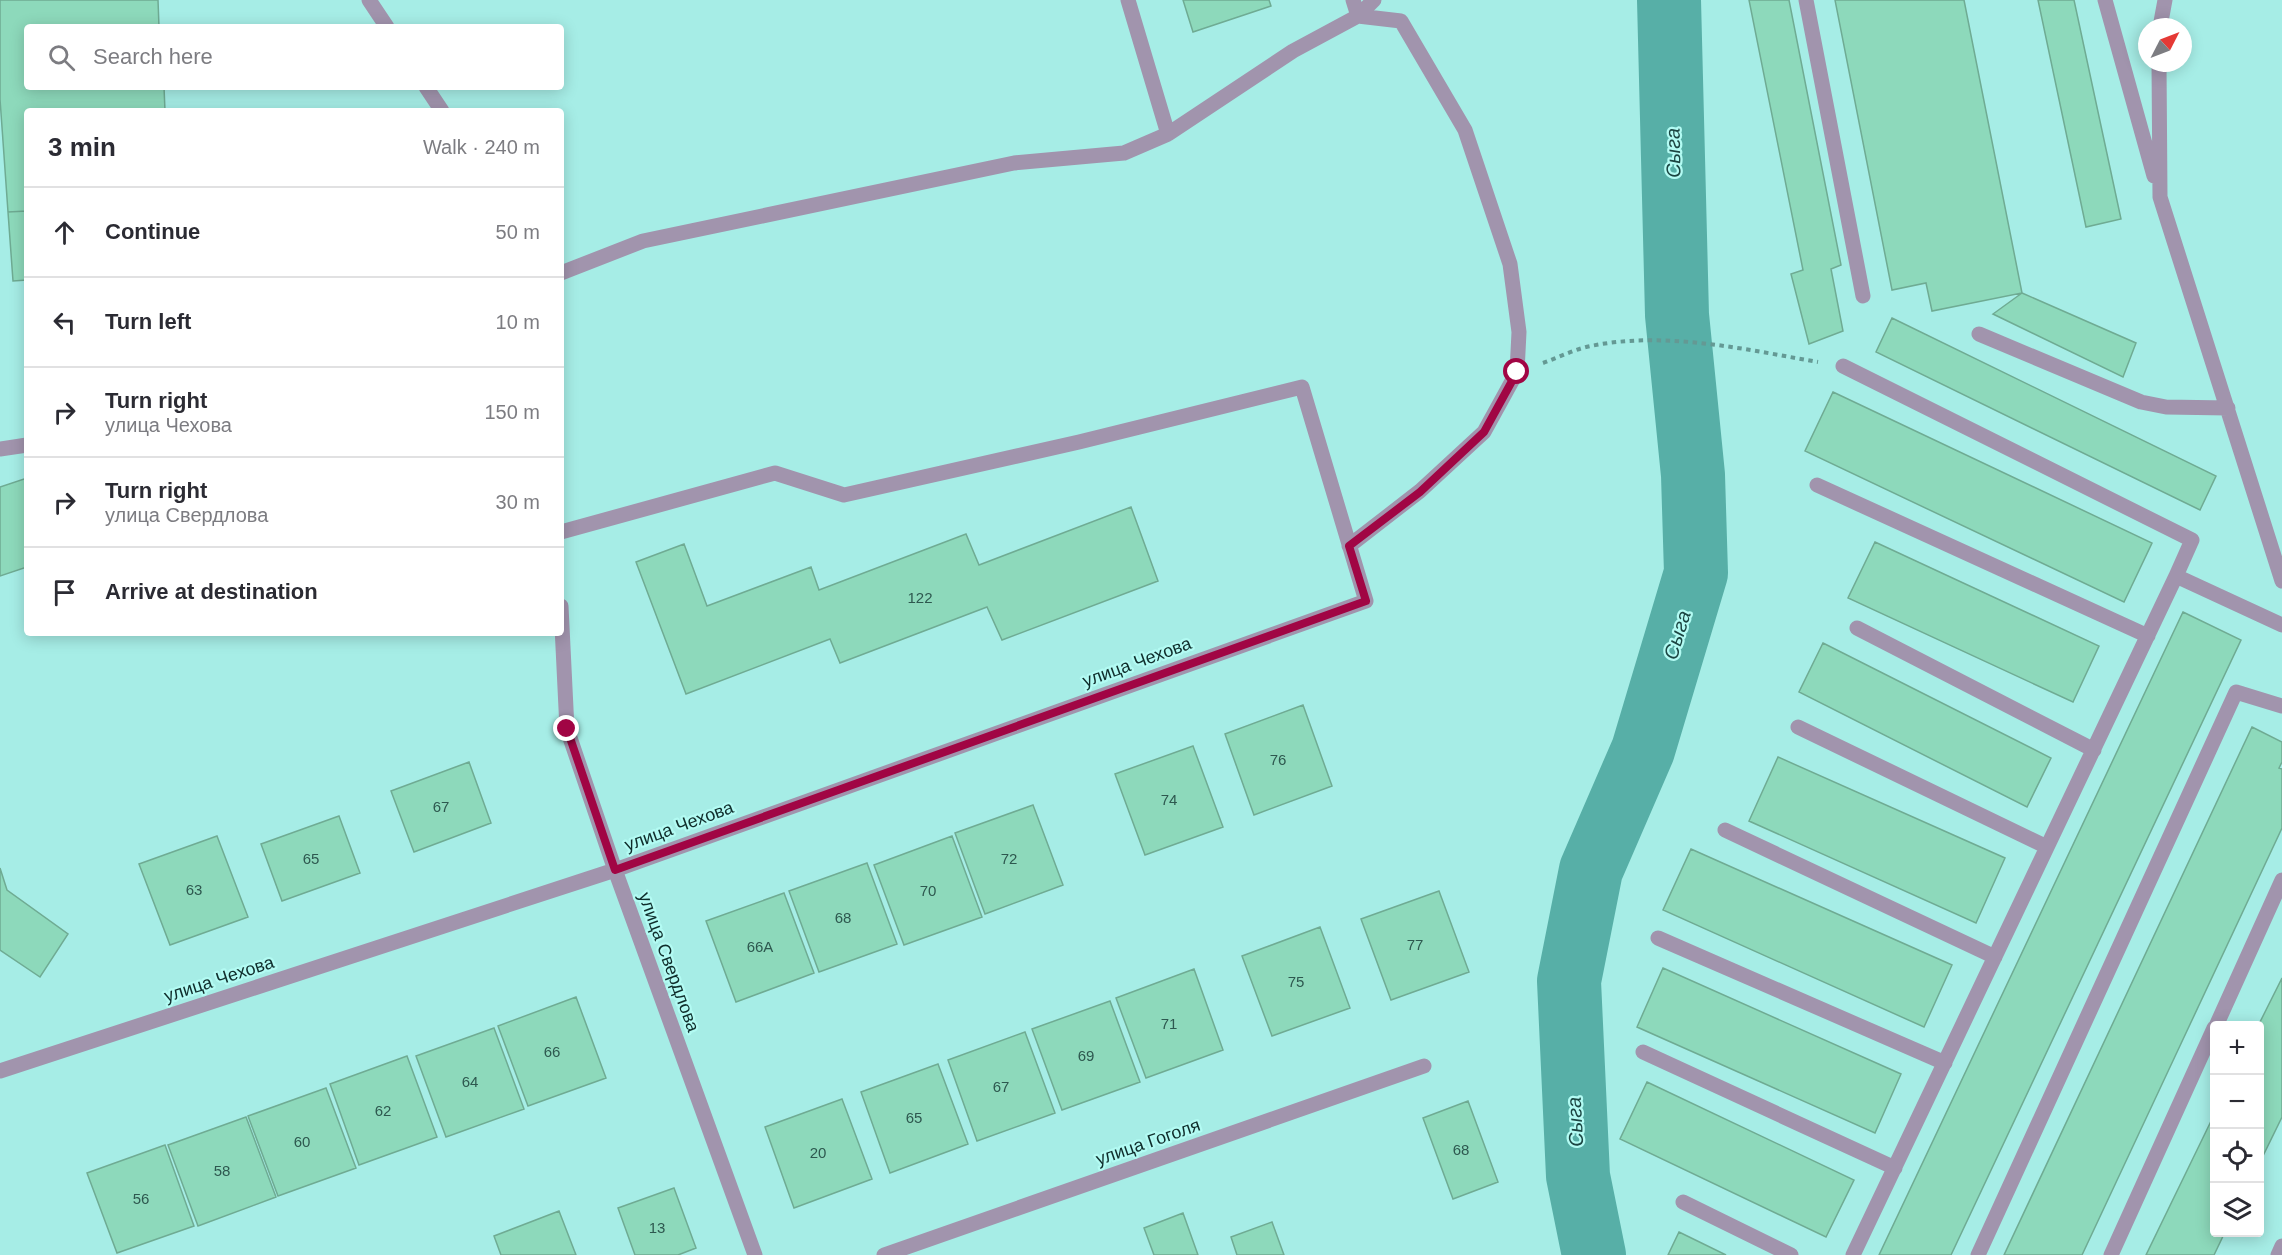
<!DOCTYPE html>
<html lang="en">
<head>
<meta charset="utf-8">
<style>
  :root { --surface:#fff; --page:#f7f7f7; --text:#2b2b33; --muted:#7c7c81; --line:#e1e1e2 }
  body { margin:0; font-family:Helvetica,sans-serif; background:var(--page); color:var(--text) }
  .controls { position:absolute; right:18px; bottom:18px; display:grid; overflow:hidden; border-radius:6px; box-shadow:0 3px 15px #0003 }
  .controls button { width:54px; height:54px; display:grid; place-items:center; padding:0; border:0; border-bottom:2px solid var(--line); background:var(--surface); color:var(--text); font:30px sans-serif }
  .compass { position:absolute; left:2138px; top:18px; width:54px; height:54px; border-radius:50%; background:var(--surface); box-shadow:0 3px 15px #0003; rotate:48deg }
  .stop { position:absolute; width:18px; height:18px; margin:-14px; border:4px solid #a10544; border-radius:50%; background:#fff }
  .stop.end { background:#a10544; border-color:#fff; box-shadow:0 2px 6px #0008 }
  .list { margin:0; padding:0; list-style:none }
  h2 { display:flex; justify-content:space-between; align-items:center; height:78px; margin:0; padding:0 24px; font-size:26px }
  h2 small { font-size:20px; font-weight:400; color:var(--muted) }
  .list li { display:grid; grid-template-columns:39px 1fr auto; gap:18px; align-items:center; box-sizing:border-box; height:90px; padding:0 24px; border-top:2px solid var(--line) }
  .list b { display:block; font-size:22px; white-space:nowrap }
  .list p { margin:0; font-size:20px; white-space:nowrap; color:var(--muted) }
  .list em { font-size:20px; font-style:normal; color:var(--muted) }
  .icon { flex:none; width:33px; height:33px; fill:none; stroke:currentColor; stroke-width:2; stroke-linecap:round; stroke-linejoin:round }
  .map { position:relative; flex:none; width:2282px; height:1255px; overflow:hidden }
  .search { position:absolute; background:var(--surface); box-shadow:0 3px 15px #0003; left:24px; top:24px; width:540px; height:66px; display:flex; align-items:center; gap:15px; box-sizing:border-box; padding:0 21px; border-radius:6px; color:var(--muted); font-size:22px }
  .panel { position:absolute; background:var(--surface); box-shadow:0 3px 15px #0003; left:24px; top:108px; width:540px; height:528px; border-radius:6px }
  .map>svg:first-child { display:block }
</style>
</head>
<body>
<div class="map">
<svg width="2282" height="1255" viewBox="0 0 2282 1255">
  <rect width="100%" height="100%" fill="#a6ede6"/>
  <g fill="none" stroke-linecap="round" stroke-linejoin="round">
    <path stroke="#57afa7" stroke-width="64" d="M1594,1255L1578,1176L1569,981L1591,870L1643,750L1696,573L1693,475L1677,315L1669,0"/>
  </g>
  <path fill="#8dd9bb" stroke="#6fab93" stroke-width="1.5" d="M0,0H158L159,27H27V87H164L165,111H27V211L8,212L0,99Z
    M1183,0H1269L1271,6L1193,32Z
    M1749,0H1789L1841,265L1831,269L1843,331L1809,344L1791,274L1803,270Z
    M1835,0H1964L2022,293L1932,311L1926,283L1892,290Z
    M2038,0H2074L2121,219L2086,227Z
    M27,211V280L13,281L8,212Z
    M2022,293L2136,343L2123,377L1993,314Z
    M1892,318L2216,476L2200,510L1876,352Z
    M1833,392L2152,543L2124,602L1805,451Z
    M27,478V567L0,576V487Z
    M1131,507L1158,581L1002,640L987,607L840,663L830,639L686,694L636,562L684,544L707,606L811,567L819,590L966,534L979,565Z
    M1875,542L2099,646L2073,702L1848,598Z
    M2183,612L2241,640L1951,1255H1879Z
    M1823,643L2051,758L2027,807L1799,692Z
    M1303,705L1332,786L1254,815L1225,734Z
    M2252,727L2282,742V762L2279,768L2282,769V828L2178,1050L2082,1255H2004Z
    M1193,746L1223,827L1145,855L1115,774Z
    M1778,757L2005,858L1976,923L1749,821Z
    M469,762L491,823L414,852L391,791Z
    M1033,805L1063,885L985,914L955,833Z
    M339,816L360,873L282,901L261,844Z
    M217,836L248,917L170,945L139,864Z
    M952,836L982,917L904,945L874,865Z
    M1691,849L1952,965L1924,1027L1663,910Z
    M867,863L897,944L819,972L789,891Z
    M0,868L7,890L68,934L40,977L0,950Z
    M1439,891L1469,972L1391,1000L1361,919Z
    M784,893L814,973L736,1002L706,921Z
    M1320,927L1350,1008L1272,1036L1242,956Z
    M1663,968L1901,1074L1875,1133L1637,1027Z
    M1194,969L1223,1050L1146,1078L1116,998Z
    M2282,978V1117L2260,1162L2258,1026Z
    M576,997L606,1078L528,1106L498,1026Z
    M1110,1001L1140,1082L1062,1110L1032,1029Z
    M494,1028L524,1109L446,1137L416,1056Z
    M1025,1032L1055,1113L977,1141L948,1060Z
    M407,1056L437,1137L359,1165L330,1084Z
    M938,1064L968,1144L890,1173L861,1092Z
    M1647,1082L1854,1180L1826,1237L1620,1139Z
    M326,1088L356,1168L278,1196L248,1116Z
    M842,1099L872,1179L794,1208L765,1127Z
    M1468,1101L1498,1182L1453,1199L1423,1118Z
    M2214,1115V1232H2225L2214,1255H2146Z
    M246,1117L276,1197L198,1226L168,1145Z
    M165,1145L194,1226L117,1253L87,1173Z
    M674,1188L696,1248L678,1255H635L618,1208Z
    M559,1211L576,1255H501L494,1236Z
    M1183,1213L1198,1255H1154L1144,1228Z
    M1272,1222L1284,1255H1237L1231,1237Z
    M1679,1232L1726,1255H1668Z"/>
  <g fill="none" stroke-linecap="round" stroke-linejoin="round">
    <path stroke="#649994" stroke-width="4" stroke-dasharray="4.5 4.5" stroke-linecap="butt" d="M1543,363C1557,358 1571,351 1586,347C1662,330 1743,349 1818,362"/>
    <path stroke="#a194ad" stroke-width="15" d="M369,0L387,27
      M1128,0L1168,134
      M1806,0L1863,296
      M2105,0L2154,176
      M2160,27L2165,0
      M2159,63L2160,197L2282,581
      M426,87L442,111
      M561,273L643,241L1014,163L1124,153L1168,134L1293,51L1358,16L1374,0
      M1979,334L2141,402L2166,407L2228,408
      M1843,366L2192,540L2176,576L2282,625
      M0,449L27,445
      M1817,485L2148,636
      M1349,546L1420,491L1484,432L1517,372L1519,332L1510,264L1465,130L1401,21L1358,16L1353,0
      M561,606L567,729L615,870L755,1255
      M1857,628L2094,750
      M1798,727L2047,847
      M1725,830L1995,957
      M1658,938L1945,1063
      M2216,1026L2282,880
      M1643,1052L1895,1168
      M0,1071L615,870L1366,601L1302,387L1079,442L844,495L775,473L561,532
      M1683,1202L1791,1255
      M884,1255L1424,1066
      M1853,1255L2176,576
      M1978,1255L2236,692L2282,706
      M2111,1255L2214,1028
      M2278,1255L2282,1246"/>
  </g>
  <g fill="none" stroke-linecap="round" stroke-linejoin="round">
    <path stroke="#a10544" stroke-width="8" d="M567,729L615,870L1366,601L1349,546L1420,492L1484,432L1517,372"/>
  </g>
  <g text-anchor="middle" stroke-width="4.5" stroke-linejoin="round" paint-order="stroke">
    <g font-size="15" fill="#2e584f">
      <text x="920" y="603">122</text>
      <text x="1278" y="765">76</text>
      <text x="1169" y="805">74</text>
      <text x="441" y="812">67</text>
      <text x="311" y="864">65</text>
      <text x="1009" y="864">72</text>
      <text x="194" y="895">63</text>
      <text x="928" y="896">70</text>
      <text x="843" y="923">68</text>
      <text x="1415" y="950">77</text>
      <text x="760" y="952">66А</text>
      <text x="1296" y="987">75</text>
      <text x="1169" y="1029">71</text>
      <text x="552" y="1057">66</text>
      <text x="1086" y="1061">69</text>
      <text x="470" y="1087">64</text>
      <text x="1001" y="1092">67</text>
      <text x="383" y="1116">62</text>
      <text x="914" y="1123">65</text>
      <text x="302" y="1147">60</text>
      <text x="1461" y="1155">68</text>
      <text x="818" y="1158">20</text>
      <text x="222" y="1176">58</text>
      <text x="141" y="1204">56</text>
      <text x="657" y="1233">13</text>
    </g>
    <g font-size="18" fill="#0f2d2b" stroke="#b3fbf3">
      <text transform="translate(1137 662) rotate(-20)" y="6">улица Чехова</text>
      <text transform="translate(679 826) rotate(-20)" y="6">улица Чехова</text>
      <text transform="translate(669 962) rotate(70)" y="6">улица Свердлова</text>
      <text transform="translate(219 979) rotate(-18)" y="6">улица Чехова</text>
      <text transform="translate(1148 1142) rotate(-19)" y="6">улица Гоголя</text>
    </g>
    <g font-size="20" font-style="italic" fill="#1c4542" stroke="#b3fbf3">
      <text transform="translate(1673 153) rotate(-91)" y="7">Сыга</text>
      <text transform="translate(1677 635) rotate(-73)" y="7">Сыга</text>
      <text transform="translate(1575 1122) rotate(-93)" y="7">Сыга</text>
    </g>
  </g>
</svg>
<div class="controls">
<button>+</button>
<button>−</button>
<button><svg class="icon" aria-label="locate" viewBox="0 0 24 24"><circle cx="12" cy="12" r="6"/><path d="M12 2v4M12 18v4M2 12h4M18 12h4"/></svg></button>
<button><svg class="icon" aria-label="layers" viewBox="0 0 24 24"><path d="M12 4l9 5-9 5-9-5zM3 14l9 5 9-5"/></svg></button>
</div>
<svg class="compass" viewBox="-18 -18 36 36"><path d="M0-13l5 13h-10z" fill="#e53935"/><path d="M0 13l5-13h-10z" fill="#7c7c81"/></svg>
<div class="stop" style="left:1517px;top:372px"></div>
<div class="stop end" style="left:567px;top:729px"></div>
<div class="search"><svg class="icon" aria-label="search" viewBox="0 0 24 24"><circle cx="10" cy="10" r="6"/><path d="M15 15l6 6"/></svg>Search here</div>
<section class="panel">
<h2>3 min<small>Walk · 240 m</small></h2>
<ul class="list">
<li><svg class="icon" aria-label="ahead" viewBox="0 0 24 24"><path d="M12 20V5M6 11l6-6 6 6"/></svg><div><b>Continue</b></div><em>50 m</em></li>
<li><svg class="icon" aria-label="left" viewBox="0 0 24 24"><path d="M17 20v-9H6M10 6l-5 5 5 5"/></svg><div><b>Turn left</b></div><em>10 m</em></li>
<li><svg class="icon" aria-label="right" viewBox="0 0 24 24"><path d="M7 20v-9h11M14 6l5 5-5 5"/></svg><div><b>Turn right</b><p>улица Чехова</p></div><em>150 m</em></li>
<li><svg class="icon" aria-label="right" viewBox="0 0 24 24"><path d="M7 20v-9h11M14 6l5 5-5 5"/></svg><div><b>Turn right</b><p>улица Свердлова</p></div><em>30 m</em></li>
<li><svg class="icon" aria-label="arrive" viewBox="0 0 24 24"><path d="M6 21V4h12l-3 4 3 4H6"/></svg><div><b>Arrive at destination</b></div></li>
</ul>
</section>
</div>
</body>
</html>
